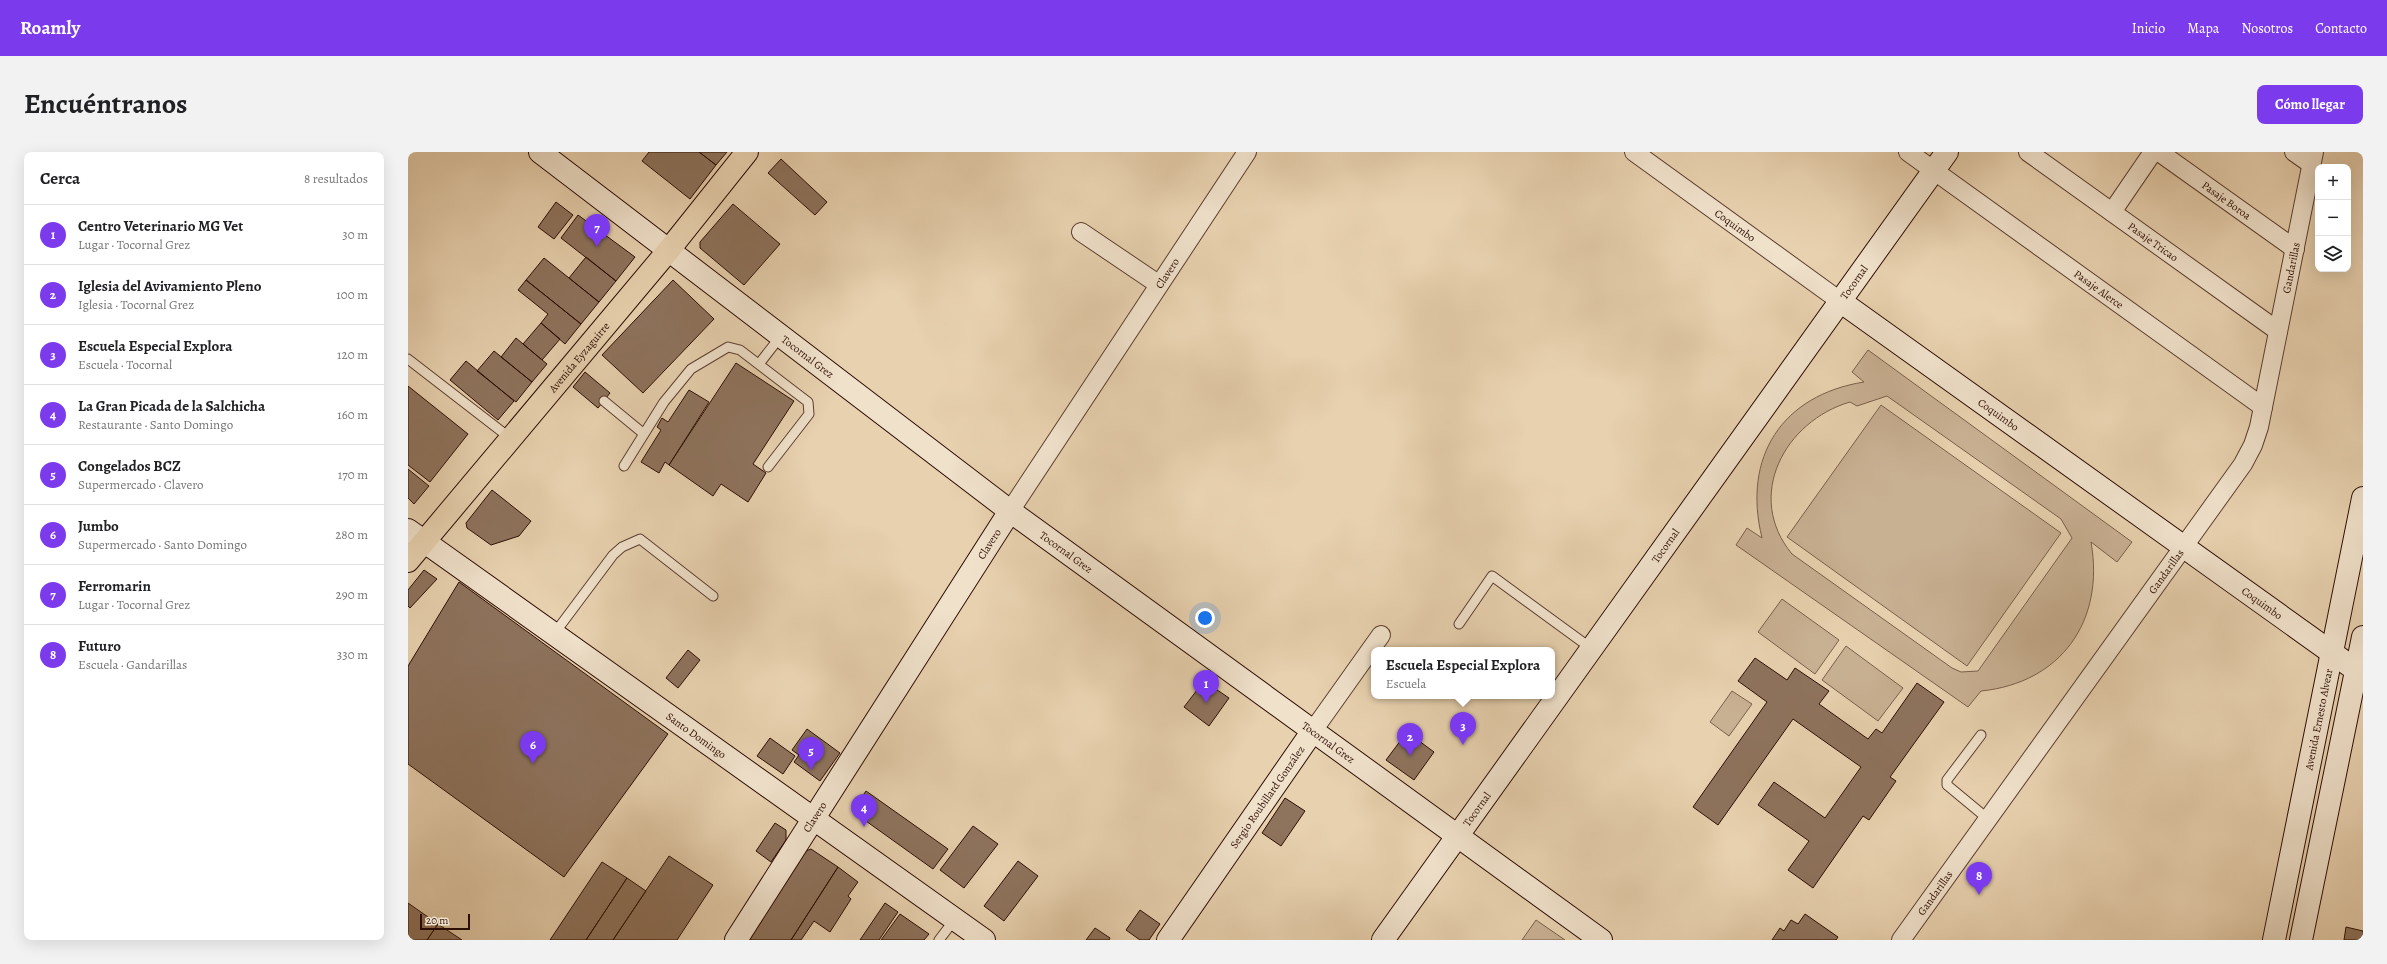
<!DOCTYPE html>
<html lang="es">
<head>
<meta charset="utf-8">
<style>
  :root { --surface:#fff; --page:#f2f2f2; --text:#202124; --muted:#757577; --line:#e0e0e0; --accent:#7c3aed }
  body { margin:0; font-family:Alegreya,serif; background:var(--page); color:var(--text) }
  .controls { position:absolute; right:12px; top:12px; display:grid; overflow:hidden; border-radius:8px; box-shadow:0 4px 16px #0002 }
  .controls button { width:36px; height:36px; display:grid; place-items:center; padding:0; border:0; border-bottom:1px solid var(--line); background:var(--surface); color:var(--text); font:20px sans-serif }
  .scale { position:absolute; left:12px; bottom:10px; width:50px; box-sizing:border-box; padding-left:4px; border:2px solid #2d0e04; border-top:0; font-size:11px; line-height:14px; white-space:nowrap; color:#2d0e04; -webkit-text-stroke:3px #f0e1cb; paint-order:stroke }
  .you { position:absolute; left:797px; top:466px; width:14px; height:14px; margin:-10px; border:3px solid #fff; border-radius:50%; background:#1a73e8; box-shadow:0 0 0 6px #1a73e833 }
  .badge { display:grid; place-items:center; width:26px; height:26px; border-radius:50%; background:var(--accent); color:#fff; font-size:13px; font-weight:700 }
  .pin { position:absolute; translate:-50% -33px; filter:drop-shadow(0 1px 2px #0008) }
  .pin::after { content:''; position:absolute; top:21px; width:14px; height:12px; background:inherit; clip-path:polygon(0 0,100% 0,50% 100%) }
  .popup { position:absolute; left:963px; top:495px; width:184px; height:52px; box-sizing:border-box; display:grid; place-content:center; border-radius:8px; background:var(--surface); filter:drop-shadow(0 1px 3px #0005); font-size:13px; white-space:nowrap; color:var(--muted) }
  .popup b { font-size:15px; color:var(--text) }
  .popup::after { content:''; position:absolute; left:50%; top:100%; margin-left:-8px; border:8px solid transparent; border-top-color:var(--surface) }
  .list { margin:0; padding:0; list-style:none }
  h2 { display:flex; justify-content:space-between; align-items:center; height:52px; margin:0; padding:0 16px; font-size:17px }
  h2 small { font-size:13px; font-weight:400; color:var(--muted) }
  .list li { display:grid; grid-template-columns:26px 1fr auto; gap:12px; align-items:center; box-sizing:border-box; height:60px; padding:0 16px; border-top:1px solid var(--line) }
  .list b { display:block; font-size:15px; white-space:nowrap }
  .list p { margin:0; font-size:13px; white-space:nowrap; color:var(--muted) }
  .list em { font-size:13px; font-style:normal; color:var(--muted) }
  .icon { flex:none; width:22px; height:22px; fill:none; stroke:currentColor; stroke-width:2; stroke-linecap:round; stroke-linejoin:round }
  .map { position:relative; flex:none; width:1955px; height:788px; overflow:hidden; border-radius:8px }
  header { display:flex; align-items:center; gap:24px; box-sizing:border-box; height:56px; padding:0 20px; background:var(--accent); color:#fff }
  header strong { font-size:19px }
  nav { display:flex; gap:22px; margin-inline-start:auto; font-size:14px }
  .intro { display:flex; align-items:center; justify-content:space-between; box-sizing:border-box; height:96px; padding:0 24px }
  h1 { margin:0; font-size:28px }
  .button { padding:10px 18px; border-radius:8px; background:var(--accent); color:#fff; font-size:14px; font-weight:700 }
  main { display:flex; gap:24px; padding:0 24px }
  aside { flex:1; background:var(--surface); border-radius:8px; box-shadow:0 4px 16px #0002 }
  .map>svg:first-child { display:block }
</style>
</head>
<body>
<header>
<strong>Roamly</strong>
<nav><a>Inicio</a><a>Mapa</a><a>Nosotros</a><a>Contacto</a></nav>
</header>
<div class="intro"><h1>Encuéntranos</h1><a class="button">Cómo llegar</a></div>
<main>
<aside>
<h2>Cerca<small>8 resultados</small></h2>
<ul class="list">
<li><span class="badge">1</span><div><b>Centro Veterinario MG Vet</b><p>Lugar · Tocornal Grez</p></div><em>30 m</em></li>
<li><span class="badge">2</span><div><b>Iglesia del Avivamiento Pleno</b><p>Iglesia · Tocornal Grez</p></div><em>100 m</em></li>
<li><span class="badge">3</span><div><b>Escuela Especial Explora</b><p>Escuela · Tocornal</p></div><em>120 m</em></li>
<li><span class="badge">4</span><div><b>La Gran Picada de la Salchicha</b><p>Restaurante · Santo Domingo</p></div><em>160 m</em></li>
<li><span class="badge">5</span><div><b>Congelados BCZ</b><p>Supermercado · Clavero</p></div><em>170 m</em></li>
<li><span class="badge">6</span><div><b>Jumbo</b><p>Supermercado · Santo Domingo</p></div><em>280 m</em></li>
<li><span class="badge">7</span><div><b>Ferromarin</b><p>Lugar · Tocornal Grez</p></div><em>290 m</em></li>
<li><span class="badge">8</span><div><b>Futuro</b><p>Escuela · Gandarillas</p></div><em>330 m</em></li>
</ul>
</aside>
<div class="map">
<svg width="1955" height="788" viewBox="0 0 1955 788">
  <rect width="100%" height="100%" fill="#e8d1af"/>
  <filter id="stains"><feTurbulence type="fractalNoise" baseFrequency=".005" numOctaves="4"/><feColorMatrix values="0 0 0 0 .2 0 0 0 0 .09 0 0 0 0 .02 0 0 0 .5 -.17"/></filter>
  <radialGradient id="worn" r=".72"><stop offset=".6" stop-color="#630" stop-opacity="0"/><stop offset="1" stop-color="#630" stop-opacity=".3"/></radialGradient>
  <path fill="#c8b092" stroke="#7a5f4b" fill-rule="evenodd" d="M1460,198L1724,390L1709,410L1683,390C1697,469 1653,531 1573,539L1560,555L1328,393L1339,376L1354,386C1334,305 1374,243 1456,230L1444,220ZM1479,244L1653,367L1664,386L1570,519L1553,520L1544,516L1384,402C1336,344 1377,269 1442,250L1449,254Z
    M1473,253L1653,381L1559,514L1379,385Z
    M1374,447L1431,488L1407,522L1350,480Z
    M1438,494L1495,536L1470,569L1414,528Z
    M1324,539L1344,552L1321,584L1302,570Z
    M1128,768L1157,788H1114Z"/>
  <path fill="#8e735d" stroke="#2d0e04" d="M241,0H291L308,13L282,47L234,9Z
    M291,0H319L308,13Z
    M373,7L419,50L407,63L360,21Z
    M148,50L165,63L146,87L130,75Z
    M325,52L372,92L336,133L292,96V90Z
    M170,63L227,105L208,129L153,86Z
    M178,105L208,129L191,150L161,126Z
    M136,106L191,150L173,172L118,128Z
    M118,128L173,172L157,192L133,171L140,162L110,138Z
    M265,128L306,167L235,241L194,203Z
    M133,171L152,187L134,208L115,192Z
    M108,186L139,212L124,230L93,205Z
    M86,199L124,230L108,250L69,219Z
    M58,209L106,249L90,268L42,228Z
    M328,211L386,249L345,312L358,321L340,350L313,332L305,344L261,313Z
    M177,220L202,241L190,256L165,235Z
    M0,234L60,282L22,330L0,313Z
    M281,238L301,250L261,313L257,310L251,321L233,310L253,278L249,275L254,266L260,270Z
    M0,317L21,334L6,352L0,346Z
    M84,338L123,369L111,384L83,393L59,376L58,371Z
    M16,418L29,427L2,456L0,454V438Z
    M51,430L260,582L156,725L0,612V514Z
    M280,498L292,508L270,536L258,526Z
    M1347,506L1379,528L1387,516L1421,539L1411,552L1460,587L1468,577L1474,581L1509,531L1536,550L1482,625L1488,629L1461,668L1455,664L1405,736L1380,718L1401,689L1350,653L1366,630L1417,666L1453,615L1385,567L1310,673L1285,655L1359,550L1330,529Z
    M796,529L821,546L801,574L776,555Z
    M399,577L432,601L412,629L386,610L391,603L384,598Z
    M999,580L1026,600L1006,628L978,608Z
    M362,586L387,604L375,622L349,604Z
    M458,639L540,697L525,717L444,659Z
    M877,646L897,659L873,694L854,681Z
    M367,671L378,678V688L363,710L348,699Z
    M565,674L590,692L556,736L532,718Z
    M403,697L430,715L383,788H341L398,699Z
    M261,704L305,733L269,788H205Z
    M610,709L630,724L596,769L576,754Z
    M194,710L219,726L178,788H142Z
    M430,715L450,730L440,744L443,747L422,780L406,769L393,788H383Z
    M219,726L238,739L205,788H178Z
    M0,751L30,772L19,788H0Z
    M477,751L490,760L471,788H452Z
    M732,758L752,772L741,788H732L718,778Z
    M492,762L521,782L516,788H473Z
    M1397,762L1430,785L1428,788H1364L1372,776L1376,779L1383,768L1390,772Z
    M30,772L54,788H19Z
    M1938,775L1955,779V788H1936Z
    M687,776L702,786L701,788H678Z"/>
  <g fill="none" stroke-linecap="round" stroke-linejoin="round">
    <g stroke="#5c3f2f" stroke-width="11">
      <path id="lane" d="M0,207L102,286
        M351,212L372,185
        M196,249L236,282
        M216,314L256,250L283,217L320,195L332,198L400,250L401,262L360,315
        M1051,472L1084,424L1184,497
        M146,482L205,403L214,395L232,387L305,444
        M1573,583L1539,628V633L1580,667
        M531,788L547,767"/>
    </g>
    <g stroke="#5c3f2f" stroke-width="20">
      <g id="street">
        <path id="s1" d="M1226,0L1432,149"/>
        <path id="s2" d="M1500,0L1855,255"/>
        <path id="s3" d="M1620,0L1870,179"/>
        <path id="s4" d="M1751,0L1887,97"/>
        <path d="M1886,0L1903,12"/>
        <path d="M1704,60L1745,0"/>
        <path d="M673,80L750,132"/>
        <path id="s5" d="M602,359L839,0"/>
        <path d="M904,580L973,483"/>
        <path id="s6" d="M1493,788L1835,312L1845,293L1851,275L1906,0"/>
      </g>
    </g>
    <g stroke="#2d0e04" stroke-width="24">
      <g id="secondary">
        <path id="s7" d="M132,0L602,359L1193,788"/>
        <path id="s8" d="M1432,149L1955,523"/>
        <path id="s9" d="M0,378L576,788"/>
        <path id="s10" d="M328,788L602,359"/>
        <path id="s11" d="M760,788L904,580"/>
        <path id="s12" d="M975,788L1539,0"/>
        <path id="s13" d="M1866,788L1955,346"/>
        <path d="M1893,788L1955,485"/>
      </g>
    </g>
    <g stroke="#2d0e04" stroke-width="24">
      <g id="primary">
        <path id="s14" d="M0,409L260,99L339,0"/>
      </g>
    </g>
    <use href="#lane" stroke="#f0e1cb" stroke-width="9"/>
    <use href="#street" stroke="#f0e1cb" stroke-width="18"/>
    <use href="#secondary" stroke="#f0e1cb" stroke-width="22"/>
    <use href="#primary" stroke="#e8d1af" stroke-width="22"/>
  </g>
  <g text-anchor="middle" stroke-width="3.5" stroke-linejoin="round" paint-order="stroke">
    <g font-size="11" fill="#2d0e04" stroke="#f0e1cb">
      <text dy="4" stroke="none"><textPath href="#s4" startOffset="83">Pasaje Boroa</textPath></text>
      <text dy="4" stroke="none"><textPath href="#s1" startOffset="125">Coquimbo</textPath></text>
      <text dy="4" stroke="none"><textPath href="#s3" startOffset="154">Pasaje Tricao</textPath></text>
      <text dy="4" stroke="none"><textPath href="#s6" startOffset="789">Gandarillas</textPath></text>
      <text dy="4" stroke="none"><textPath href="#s5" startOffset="285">Clavero</textPath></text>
      <text dy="4" stroke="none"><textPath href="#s12" startOffset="809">Tocornal</textPath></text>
      <text dy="4" stroke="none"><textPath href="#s2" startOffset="235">Pasaje Alerce</textPath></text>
      <text dy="4" stroke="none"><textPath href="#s14" startOffset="266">Avenida Eyzaguirre</textPath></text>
      <text dy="4" stroke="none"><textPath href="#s7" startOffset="337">Tocornal Grez</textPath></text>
      <text dy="4" stroke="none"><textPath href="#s8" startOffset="195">Coquimbo</textPath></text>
      <text dy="4" stroke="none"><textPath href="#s10" startOffset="470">Clavero</textPath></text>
      <text dy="4" stroke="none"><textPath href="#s12" startOffset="485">Tocornal</textPath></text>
      <text dy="4" stroke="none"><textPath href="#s7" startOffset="661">Tocornal Grez</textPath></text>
      <text dy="4" stroke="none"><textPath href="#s6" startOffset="454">Gandarillas</textPath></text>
      <text dy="4" stroke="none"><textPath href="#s8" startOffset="519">Coquimbo</textPath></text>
      <text dy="4" stroke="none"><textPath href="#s13" startOffset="225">Avenida Ernesto Alvear</textPath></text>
      <text dy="4" stroke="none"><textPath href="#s9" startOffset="354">Santo Domingo</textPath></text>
      <text dy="4" stroke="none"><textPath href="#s7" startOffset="985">Tocornal Grez</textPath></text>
      <text dy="4" stroke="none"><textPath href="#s11" startOffset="174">Sergio Roubillard González</textPath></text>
      <text dy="4" stroke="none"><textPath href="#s12" startOffset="161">Tocornal</textPath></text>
      <text dy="4" stroke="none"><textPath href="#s10" startOffset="146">Clavero</textPath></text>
      <text dy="4" stroke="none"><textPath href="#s6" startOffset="58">Gandarillas</textPath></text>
    </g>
  </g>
  <rect width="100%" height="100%" filter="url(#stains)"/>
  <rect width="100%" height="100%" fill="url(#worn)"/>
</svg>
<div class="controls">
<button>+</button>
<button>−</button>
<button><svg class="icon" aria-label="layers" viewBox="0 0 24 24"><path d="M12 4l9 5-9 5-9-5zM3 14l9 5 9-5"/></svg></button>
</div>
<div class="scale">20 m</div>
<div class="you"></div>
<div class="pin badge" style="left:798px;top:551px">1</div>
<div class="pin badge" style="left:1002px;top:604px">2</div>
<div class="pin badge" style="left:1055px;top:593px">3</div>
<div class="popup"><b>Escuela Especial Explora</b>Escuela</div>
<div class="pin badge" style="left:456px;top:675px">4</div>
<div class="pin badge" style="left:403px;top:618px">5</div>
<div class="pin badge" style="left:125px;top:612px">6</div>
<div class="pin badge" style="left:189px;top:95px">7</div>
<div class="pin badge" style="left:1571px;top:743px">8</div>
</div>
</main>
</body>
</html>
